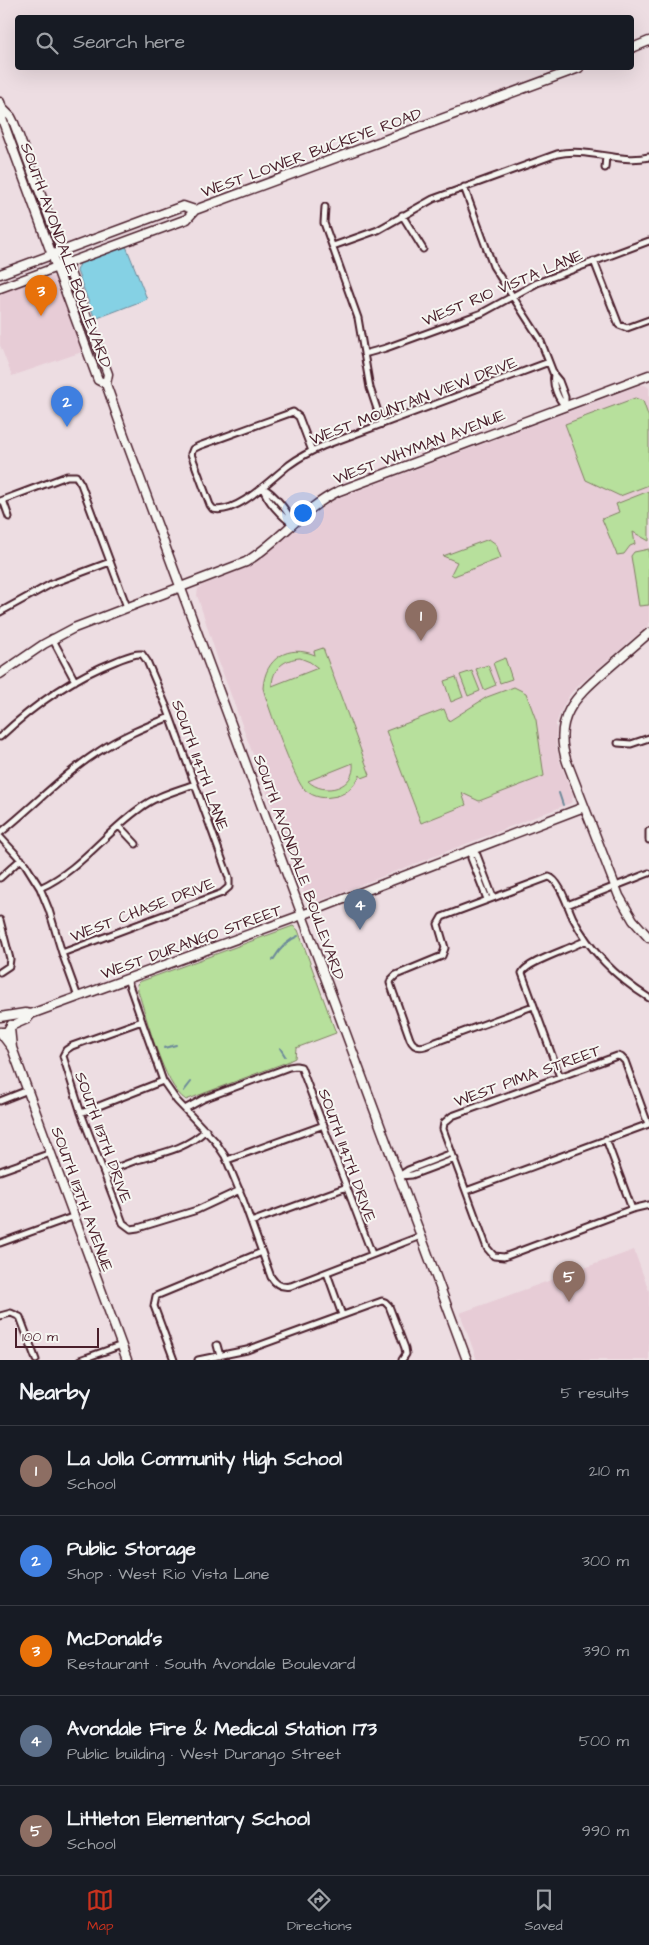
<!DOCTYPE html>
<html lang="en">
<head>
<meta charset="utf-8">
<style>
  :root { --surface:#171b24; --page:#20242c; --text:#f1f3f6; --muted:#9ea1a6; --line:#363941; --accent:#c8321e }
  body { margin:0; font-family:"Architects Daughter",sans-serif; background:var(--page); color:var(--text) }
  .scale { position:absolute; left:15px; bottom:12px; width:84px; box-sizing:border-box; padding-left:5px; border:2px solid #4a1f2b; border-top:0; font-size:14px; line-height:18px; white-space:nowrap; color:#4a1f2b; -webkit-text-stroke:4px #f6f6f2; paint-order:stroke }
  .you { position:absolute; left:302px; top:512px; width:18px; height:18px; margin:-12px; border:4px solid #fff; border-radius:50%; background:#1a73e8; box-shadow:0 0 0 8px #1a73e833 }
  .badge { display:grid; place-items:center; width:32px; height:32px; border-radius:50%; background:var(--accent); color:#fff; font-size:16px; font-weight:700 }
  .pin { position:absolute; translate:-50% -41px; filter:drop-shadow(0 1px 2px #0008) }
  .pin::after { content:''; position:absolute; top:26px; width:18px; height:15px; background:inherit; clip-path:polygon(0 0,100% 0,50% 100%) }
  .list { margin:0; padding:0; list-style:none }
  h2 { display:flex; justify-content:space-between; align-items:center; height:65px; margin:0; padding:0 20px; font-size:21px }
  h2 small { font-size:16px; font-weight:400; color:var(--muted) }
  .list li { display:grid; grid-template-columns:32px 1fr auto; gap:15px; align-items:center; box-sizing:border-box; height:90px; padding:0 20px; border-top:1px solid var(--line) }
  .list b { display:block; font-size:19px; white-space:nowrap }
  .list p { margin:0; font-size:16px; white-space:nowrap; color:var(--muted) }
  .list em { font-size:16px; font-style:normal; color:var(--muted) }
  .icon { flex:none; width:28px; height:28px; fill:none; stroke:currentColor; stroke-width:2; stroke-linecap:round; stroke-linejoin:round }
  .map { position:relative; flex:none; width:649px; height:1360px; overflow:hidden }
  .search { position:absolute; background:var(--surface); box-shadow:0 5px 20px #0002; left:15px; right:15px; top:15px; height:55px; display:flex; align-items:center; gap:12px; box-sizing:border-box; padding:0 18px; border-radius:5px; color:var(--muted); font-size:19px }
  .sheet { height:515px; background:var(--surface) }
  nav { display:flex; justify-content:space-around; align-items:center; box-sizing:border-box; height:70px; border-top:1px solid var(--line); background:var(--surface); font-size:14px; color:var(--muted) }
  nav a { display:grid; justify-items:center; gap:2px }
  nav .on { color:var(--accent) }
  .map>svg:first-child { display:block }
</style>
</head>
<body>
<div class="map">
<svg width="649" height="1360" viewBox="0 0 649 1360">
  <rect width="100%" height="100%" fill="#eddde2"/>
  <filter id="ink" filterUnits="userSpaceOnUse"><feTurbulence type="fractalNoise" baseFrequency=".02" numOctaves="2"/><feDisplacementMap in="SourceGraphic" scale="10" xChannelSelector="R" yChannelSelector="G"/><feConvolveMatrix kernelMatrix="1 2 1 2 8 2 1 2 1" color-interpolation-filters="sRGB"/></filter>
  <g filter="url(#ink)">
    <path fill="#e7ccd6" d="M46,276L54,277L82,352L12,376L0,345V293Z
      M640,385H645L649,388V625L581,683L571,693L563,706L556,724V745L560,762L573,796L571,803L314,903H310L306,899L217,657L197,595L198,589L201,586L253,565L321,509L336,499Z
      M634,1250L649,1291V1360H477L460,1313Z"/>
    <path fill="#b7e09c" stroke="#808064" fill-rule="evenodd" d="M635,398L643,401L649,418V485L620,496L586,480L565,424Z
      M649,491V541L633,532L635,544L630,546L624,554L617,555L602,519L619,512L616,504Z
      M489,539L496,544L501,558L454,576L451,574L457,562L443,556Z
      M649,549V605L639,606L631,556L634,552Z
      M323,648L370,775L362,778L360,775C354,787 345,796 331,797C321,799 311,796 303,788C294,778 267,704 263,688C265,658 288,644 315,655L314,651ZM300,658L310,662L318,668L272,686C272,669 284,659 300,658ZM353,763C356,788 324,797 308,781Z
      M505,658L512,679L500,683L493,663Z
      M488,665L496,685L484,690L476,669Z
      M472,671L480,691L468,696L460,675Z
      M456,677L463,697L451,702L444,681Z
      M514,687L526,693L536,720L544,776L479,801L462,793L466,805L421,823L386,731L444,709L449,721L487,697Z
      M293,926L298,930L336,1033L296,1048L295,1058L287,1062L186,1100C163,1085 147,1018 138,991L137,984L139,982Z"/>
    <path fill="#85d1e4" stroke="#6d8a9a" d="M126,246L147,299L95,319L77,271L81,261Z"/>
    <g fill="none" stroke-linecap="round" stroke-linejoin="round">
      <path stroke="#6d8a9a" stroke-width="2" d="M559,793L563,805
        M273,960C279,950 287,940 298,936
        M164,1048L176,1045
        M280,1048L285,1056
        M184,1091L191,1082"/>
      <g stroke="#4a1f2b" stroke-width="9">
        <path id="street" d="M605,168L606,156
          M464,187L493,266L540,339L554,375L559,381L565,397V406
          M325,207L324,223L358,318L370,388L382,424
          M402,215L423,249
          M333,246L378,230L433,199L557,154C588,147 618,164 649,157
          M594,261L619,325L627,328L649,320
          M364,354L386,348L482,313L537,283L649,241
          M554,375C552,385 558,399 565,406
          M312,451L299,417L293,412L199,446L193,449L191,454L210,505L213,509C237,515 272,478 289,465C300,457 311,451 323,446L549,362
          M263,488C273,492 290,514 293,524
          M263,488C266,500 282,517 293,524
          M3,500L9,517
          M0,501L67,476H76L81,484L127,607
          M0,612L51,584L110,562
          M52,638L75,681
          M0,737C34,705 72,678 116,661C124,658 133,653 142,654L147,661L167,708L229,878V887L222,893L62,953
          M618,743L631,744L649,738
          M119,826L136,844
          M649,831V840
          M0,833C33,807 62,775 98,752C120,737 145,727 170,717
          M0,837L25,864L40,888L49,910L62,953L78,997
          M472,850L471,858L487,899
          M472,850L477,855L493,897
          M0,878L21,859
          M40,888C80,870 104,834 139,809C155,796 176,791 195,784
          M567,905L649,873
          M0,920L10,959L9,966L0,972
          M127,979L163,1081L177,1101L215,1141L225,1156L242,1197L271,1277C276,1285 282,1288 291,1286L421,1236
          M533,1006L425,1046C418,1048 413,1046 410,1039L390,983L391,980L396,975L442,956L445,948L438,924L442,917L549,877C560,880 568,908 573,918C591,953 617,978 649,998
          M142,1021L72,1046L66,1050L63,1056L81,1113L123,1223L131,1229L138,1228L197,1210L240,1190
          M560,1077L522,973C526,962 573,948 586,940
          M0,1101L28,1090
          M185,1109L203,1099L289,1067L296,1066L301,1067L372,1254
          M81,1113L163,1081
          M648,1124L625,1061L621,1057L617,1056L452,1116L444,1123L443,1129L487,1248L494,1256L504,1257L632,1209L649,1205
          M606,1139L632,1209
          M227,1160L324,1125
          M0,1171L51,1153
          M104,1173C115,1168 126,1164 137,1160C162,1153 186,1149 206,1130
          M399,1176L408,1170L452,1153
          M400,1176L412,1175L455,1159
          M466,1191L649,1124
          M251,1222L347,1187
          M0,1243L75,1216
          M327,1273L342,1315
          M0,1316L11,1313L20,1317L36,1360
          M217,1345L220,1356
          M80,1360L122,1345
          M174,1360L154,1306L156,1296L262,1252
          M198,1360L247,1350L382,1301L385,1302L389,1306L405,1348L406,1354L402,1360"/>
      </g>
      <g stroke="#4a1f2b" stroke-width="11">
        <path id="secondary" d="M632,48L649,41
          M0,102L2,108V119L98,380L106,384
          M2,108L11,117L14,123L108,374L106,384L124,435L467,1360
          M0,274L183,206L195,210
          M0,288L187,219L195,210L579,68
          M649,633C634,646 620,658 605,671C575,697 552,719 567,762L619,896L633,920L649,938
          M0,674L44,644L74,628L246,562C279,542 303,508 339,491L649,375
          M0,1017L25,1013L31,1014
          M11,1026L27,1019L31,1014L302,915L584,807
          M10,1028L12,1048L127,1360
          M0,1032H7L11,1025
          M0,1032L12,1048"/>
      </g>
      <use href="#street" stroke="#f6f6f2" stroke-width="5"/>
      <use href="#secondary" stroke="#f6f6f2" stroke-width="8"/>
    </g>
  </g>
  <g text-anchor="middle" stroke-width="4" stroke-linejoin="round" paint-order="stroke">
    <g font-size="16" fill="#4a1f2b" stroke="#f6f6f2">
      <text transform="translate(311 152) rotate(-20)" y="6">WEST LOWER BUCKEYE ROAD</text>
      <text transform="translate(67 255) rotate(70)" y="6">SOUTH AVONDALE BOULEVARD</text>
      <text transform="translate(502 287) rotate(-23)" y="6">WEST RIO VISTA LANE</text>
      <text transform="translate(413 400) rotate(-21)" y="6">WEST MOUNTAIN VIEW DRIVE</text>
      <text transform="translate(419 446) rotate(-21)" y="6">WEST WHYMAN AVENUE</text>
      <text transform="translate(201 765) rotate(70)" y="6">SOUTH 114TH LANE</text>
      <text transform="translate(300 867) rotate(70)" y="6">SOUTH AVONDALE BOULEVARD</text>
      <text transform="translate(142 909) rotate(-21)" y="6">WEST CHASE DRIVE</text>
      <text transform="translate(191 941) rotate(-20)" y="6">WEST DURANGO STREET</text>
      <text transform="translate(527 1075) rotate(-20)" y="6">WEST PIMA STREET</text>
      <text transform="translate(104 1137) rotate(70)" y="6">SOUTH 113TH DRIVE</text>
      <text transform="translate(348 1155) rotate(70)" y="6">SOUTH 114TH DRIVE</text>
      <text transform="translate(83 1199) rotate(70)" y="6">SOUTH 113TH AVENUE</text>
    </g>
  </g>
</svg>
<div class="scale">100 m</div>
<div class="you"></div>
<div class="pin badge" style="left:421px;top:641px;background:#8d6e63">1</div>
<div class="pin badge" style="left:67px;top:427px;background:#3f7fe0">2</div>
<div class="pin badge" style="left:41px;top:316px;background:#e8710a">3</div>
<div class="pin badge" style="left:360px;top:930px;background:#5c6f8a">4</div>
<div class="pin badge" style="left:569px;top:1302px;background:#8d6e63">5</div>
<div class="search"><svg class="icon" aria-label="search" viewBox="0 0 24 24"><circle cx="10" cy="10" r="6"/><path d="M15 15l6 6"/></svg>Search here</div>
</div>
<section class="sheet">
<h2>Nearby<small>5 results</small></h2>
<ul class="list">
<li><span class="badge" style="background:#8d6e63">1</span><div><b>La Jolla Community High School</b><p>School</p></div><em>210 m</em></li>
<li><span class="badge" style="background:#3f7fe0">2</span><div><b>Public Storage</b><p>Shop · West Rio Vista Lane</p></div><em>300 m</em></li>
<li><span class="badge" style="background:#e8710a">3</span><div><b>McDonald's</b><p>Restaurant · South Avondale Boulevard</p></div><em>390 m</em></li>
<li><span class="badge" style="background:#5c6f8a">4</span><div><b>Avondale Fire &amp; Medical Station 173</b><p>Public building · West Durango Street</p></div><em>500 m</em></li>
<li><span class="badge" style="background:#8d6e63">5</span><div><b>Littleton Elementary School</b><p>School</p></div><em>990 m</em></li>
</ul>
</section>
<nav>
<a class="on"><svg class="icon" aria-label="map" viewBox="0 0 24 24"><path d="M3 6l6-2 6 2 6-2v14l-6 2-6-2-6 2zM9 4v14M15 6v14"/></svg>Map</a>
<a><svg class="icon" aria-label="directions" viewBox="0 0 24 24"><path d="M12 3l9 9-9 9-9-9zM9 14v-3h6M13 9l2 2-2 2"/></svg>Directions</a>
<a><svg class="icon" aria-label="saved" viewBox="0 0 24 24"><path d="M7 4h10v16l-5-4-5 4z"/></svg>Saved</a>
</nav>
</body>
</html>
